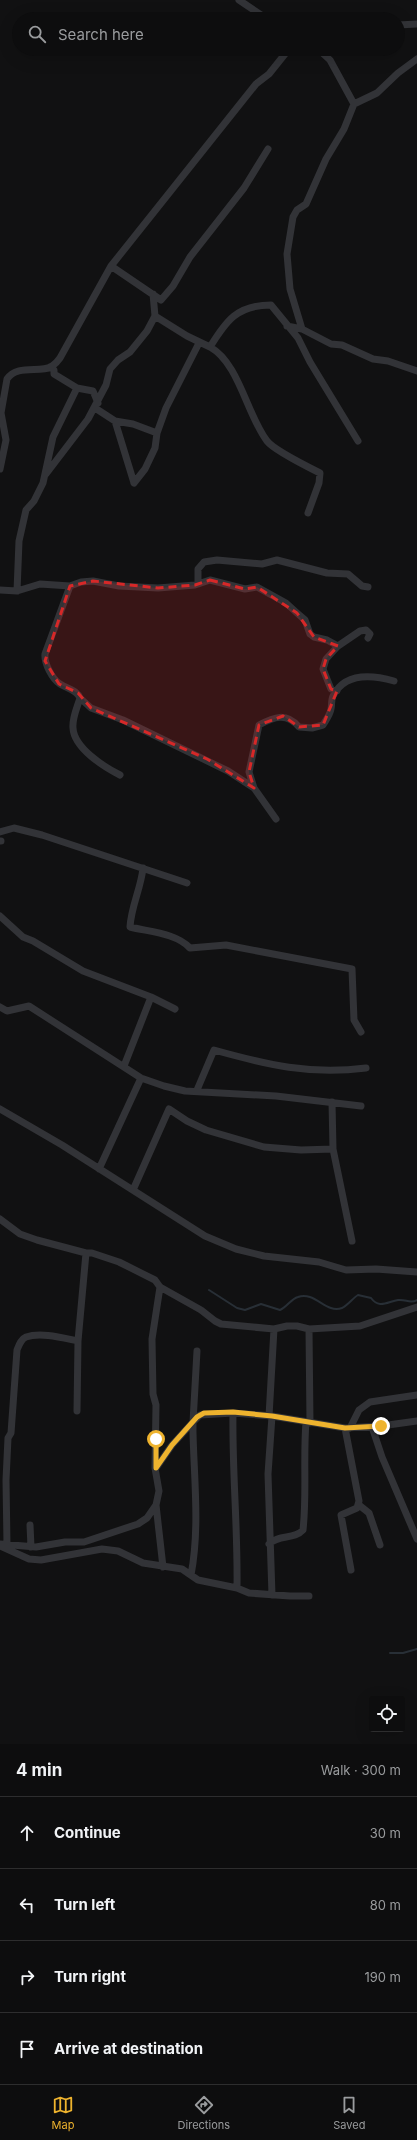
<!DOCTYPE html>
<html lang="en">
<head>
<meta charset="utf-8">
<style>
  :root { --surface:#0d0d0e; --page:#161617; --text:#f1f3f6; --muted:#9a9c9e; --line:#2d2d2e; --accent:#eeb32e }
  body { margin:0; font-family:Inter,sans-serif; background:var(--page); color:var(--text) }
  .controls { position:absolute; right:12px; bottom:12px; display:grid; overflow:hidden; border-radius:4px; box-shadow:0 4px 16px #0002 }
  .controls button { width:36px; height:36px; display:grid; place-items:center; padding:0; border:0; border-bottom:1px solid var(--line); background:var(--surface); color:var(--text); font:20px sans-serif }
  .stop { position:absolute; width:12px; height:12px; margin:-9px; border:3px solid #eeb32e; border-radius:50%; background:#fff }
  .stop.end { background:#eeb32e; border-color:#fff; box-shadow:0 1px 4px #0008 }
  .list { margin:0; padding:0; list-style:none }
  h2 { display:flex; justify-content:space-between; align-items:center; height:52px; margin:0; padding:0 16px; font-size:17px }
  h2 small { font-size:13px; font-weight:400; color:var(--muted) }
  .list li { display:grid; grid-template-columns:26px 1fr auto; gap:12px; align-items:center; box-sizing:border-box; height:72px; padding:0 16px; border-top:1px solid var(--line) }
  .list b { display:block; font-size:15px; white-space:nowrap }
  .list em { font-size:13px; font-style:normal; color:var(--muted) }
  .icon { flex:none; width:22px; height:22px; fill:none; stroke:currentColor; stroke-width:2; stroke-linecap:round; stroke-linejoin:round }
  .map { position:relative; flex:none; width:417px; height:1744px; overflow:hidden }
  .search { position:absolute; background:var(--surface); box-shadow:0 4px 16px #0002; left:12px; right:12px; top:12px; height:44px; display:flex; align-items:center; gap:10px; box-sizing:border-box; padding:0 14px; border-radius:22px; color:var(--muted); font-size:15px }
  .sheet { height:340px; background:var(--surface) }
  nav { display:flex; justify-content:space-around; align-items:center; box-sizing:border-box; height:56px; border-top:1px solid var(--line); background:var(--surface); font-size:11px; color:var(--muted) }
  nav a { display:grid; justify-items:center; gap:2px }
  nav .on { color:var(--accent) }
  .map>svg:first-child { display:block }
</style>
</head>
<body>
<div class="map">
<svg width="417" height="1744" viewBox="0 0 417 1744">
  <rect width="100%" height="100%" fill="#111112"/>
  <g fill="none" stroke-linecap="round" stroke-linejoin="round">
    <path stroke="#282f36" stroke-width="2" d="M209,1290L237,1308L245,1310L261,1304L280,1310C287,1307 291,1299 298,1297C315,1291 326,1314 342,1308C347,1306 353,1298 358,1295L371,1298C379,1309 387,1302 398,1300C406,1299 410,1304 417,1300
      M390,1653H403L417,1649"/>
    <path stroke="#323337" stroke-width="7" d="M239,0L267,19
      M398,25L417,24
      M354,104L377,93L398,73L417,59
      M111,266L161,300L173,286L190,257L244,188L268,149
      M153,294L155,316L187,336L210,347C226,321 237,305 271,305L298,338L310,362L358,441
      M287,326L302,329L331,344L342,345L373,359L388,361L417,371
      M302,329L290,289L287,254L293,217L297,210L306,204L326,159L344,129L354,104L330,60L318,49
      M210,347C239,363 247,415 267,441C273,449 310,468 320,473L319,483L308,513
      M77,388L93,391L98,403
      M95,408L115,421L133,424L157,433
      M115,421L134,483
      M0,469L6,440L1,413L7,379C17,364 39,373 51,367C54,365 58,361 60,358L111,266L256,84L269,74L289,49
      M46,474L88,419L106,385L110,369L118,360L130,352L147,331L155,316
      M134,483L145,469L155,448L157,433L166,408L199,343
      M198,584V569L204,562L217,560L262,564L277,560L327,573L348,574L362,586L368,587
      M70,586L45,654C44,663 52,679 60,684C68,689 77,690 80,698C77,708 72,718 73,728C74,748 104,767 120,775
      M0,590L17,591L40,584L70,586L81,582L93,581L119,586L158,588L195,585L210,580L245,589L257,587L286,603L297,613L305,620L310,634L314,637L327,640L338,646L360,631L366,630L370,634L368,638
      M17,591L19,541L26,510L34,501L43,483L53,437L77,388L54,374V370L50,367
      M337,691L331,689L323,669L326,659L338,646
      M80,698L91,708L123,720L228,771L254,788L276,819
      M254,788L249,772L259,725C274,717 286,712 299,727L312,728L323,725C326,720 330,715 331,709C332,705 331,700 333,696C345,672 373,675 394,681
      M0,832L14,828L42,835L187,883
      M0,841H1
      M143,868C141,888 131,907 130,927C150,932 176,933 190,948L226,945L352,969L354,1020L361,1032
      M0,916L23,937L33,941L83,971L151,997
      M0,1007L7,1011L29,1006L141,1078L164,1086L185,1091L276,1096L361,1106
      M124,1066L151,997L175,1009
      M197,1090L214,1050C268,1065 309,1075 366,1068
      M332,1102L333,1149L352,1241
      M0,1109L62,1145L205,1236L236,1249L264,1256L319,1262L346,1270L376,1269L417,1272
      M99,1169L141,1078
      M133,1190L169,1109L187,1121L206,1130L264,1147L301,1150L333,1149
      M0,1219L20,1234L37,1240L86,1253H92L119,1262L155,1280L160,1287L201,1310L215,1321L221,1324L274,1329L287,1326H297L309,1329L360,1326L417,1307
      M309,1329L310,1423
      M77,1411L78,1341L86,1253
      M233,1413C232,1471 238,1529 237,1588
      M269,1416L274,1329
      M372,1427L382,1457L417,1539
      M345,1428L359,1501L357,1508L341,1515L351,1570
      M350,1428L359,1410L370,1402L417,1395
      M156,1468L172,1445L193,1422L197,1351
      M156,1505L163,1567
      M359,1505L369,1513L380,1545
      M30,1525L31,1547
      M0,1544L36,1547L65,1542H84L138,1524L147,1518L156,1505L159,1491L155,1468L156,1405L153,1394L152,1339L160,1287
      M7,1544L6,1480L8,1438L11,1433L17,1350C19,1345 21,1339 26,1337C41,1332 63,1338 78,1341
      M269,1544C279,1534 294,1540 303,1530C307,1494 303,1458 306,1422
      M0,1546L29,1559L41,1560L102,1549L118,1551L143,1563L182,1569L198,1580L237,1588L249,1593L290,1596H309
      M191,1575C200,1528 194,1479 193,1432V1422L200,1415L233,1413L272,1416L345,1428L381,1426L417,1421
      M272,1595L268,1474L272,1416"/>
  </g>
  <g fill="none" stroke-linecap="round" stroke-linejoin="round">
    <path stroke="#eeb32e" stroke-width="5" d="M156,1439V1468L172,1445L197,1417L204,1413L233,1412L272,1416L345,1428L381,1426"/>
  </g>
  <path fill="#d62828" fill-opacity="0.2" stroke="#d62828" stroke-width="3" stroke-dasharray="8 5" stroke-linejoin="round" d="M210,580L245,589L257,587L297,613L314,637L338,646L326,659L323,669L331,689L337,691L323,725L299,727L283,716L259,725L249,772L254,788L207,759L91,708L78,693L59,684L45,661L70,586L93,581L158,588L195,585Z"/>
</svg>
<div class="controls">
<button><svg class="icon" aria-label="locate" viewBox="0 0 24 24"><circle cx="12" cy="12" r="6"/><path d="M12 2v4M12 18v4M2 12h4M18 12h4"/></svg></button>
</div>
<div class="stop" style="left:156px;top:1439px"></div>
<div class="stop end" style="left:381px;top:1426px"></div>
<div class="search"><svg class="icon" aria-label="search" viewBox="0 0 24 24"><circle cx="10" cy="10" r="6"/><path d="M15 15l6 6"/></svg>Search here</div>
</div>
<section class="sheet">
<h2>4 min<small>Walk · 300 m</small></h2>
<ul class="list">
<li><svg class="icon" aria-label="ahead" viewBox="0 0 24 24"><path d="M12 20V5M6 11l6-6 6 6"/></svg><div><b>Continue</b></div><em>30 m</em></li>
<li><svg class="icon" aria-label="left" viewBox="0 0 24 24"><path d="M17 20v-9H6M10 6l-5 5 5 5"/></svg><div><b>Turn left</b></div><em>80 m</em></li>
<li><svg class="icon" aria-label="right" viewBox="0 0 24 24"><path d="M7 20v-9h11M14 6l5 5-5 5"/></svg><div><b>Turn right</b></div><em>190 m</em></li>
<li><svg class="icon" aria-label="arrive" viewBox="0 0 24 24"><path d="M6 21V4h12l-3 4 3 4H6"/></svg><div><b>Arrive at destination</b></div></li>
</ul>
</section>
<nav>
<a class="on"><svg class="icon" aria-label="map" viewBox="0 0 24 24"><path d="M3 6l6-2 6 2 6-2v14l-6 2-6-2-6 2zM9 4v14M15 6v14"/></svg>Map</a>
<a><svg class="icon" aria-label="directions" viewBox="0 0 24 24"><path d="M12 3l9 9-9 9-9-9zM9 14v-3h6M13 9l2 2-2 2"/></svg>Directions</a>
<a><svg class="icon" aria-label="saved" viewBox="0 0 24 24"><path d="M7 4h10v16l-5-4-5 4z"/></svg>Saved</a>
</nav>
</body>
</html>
